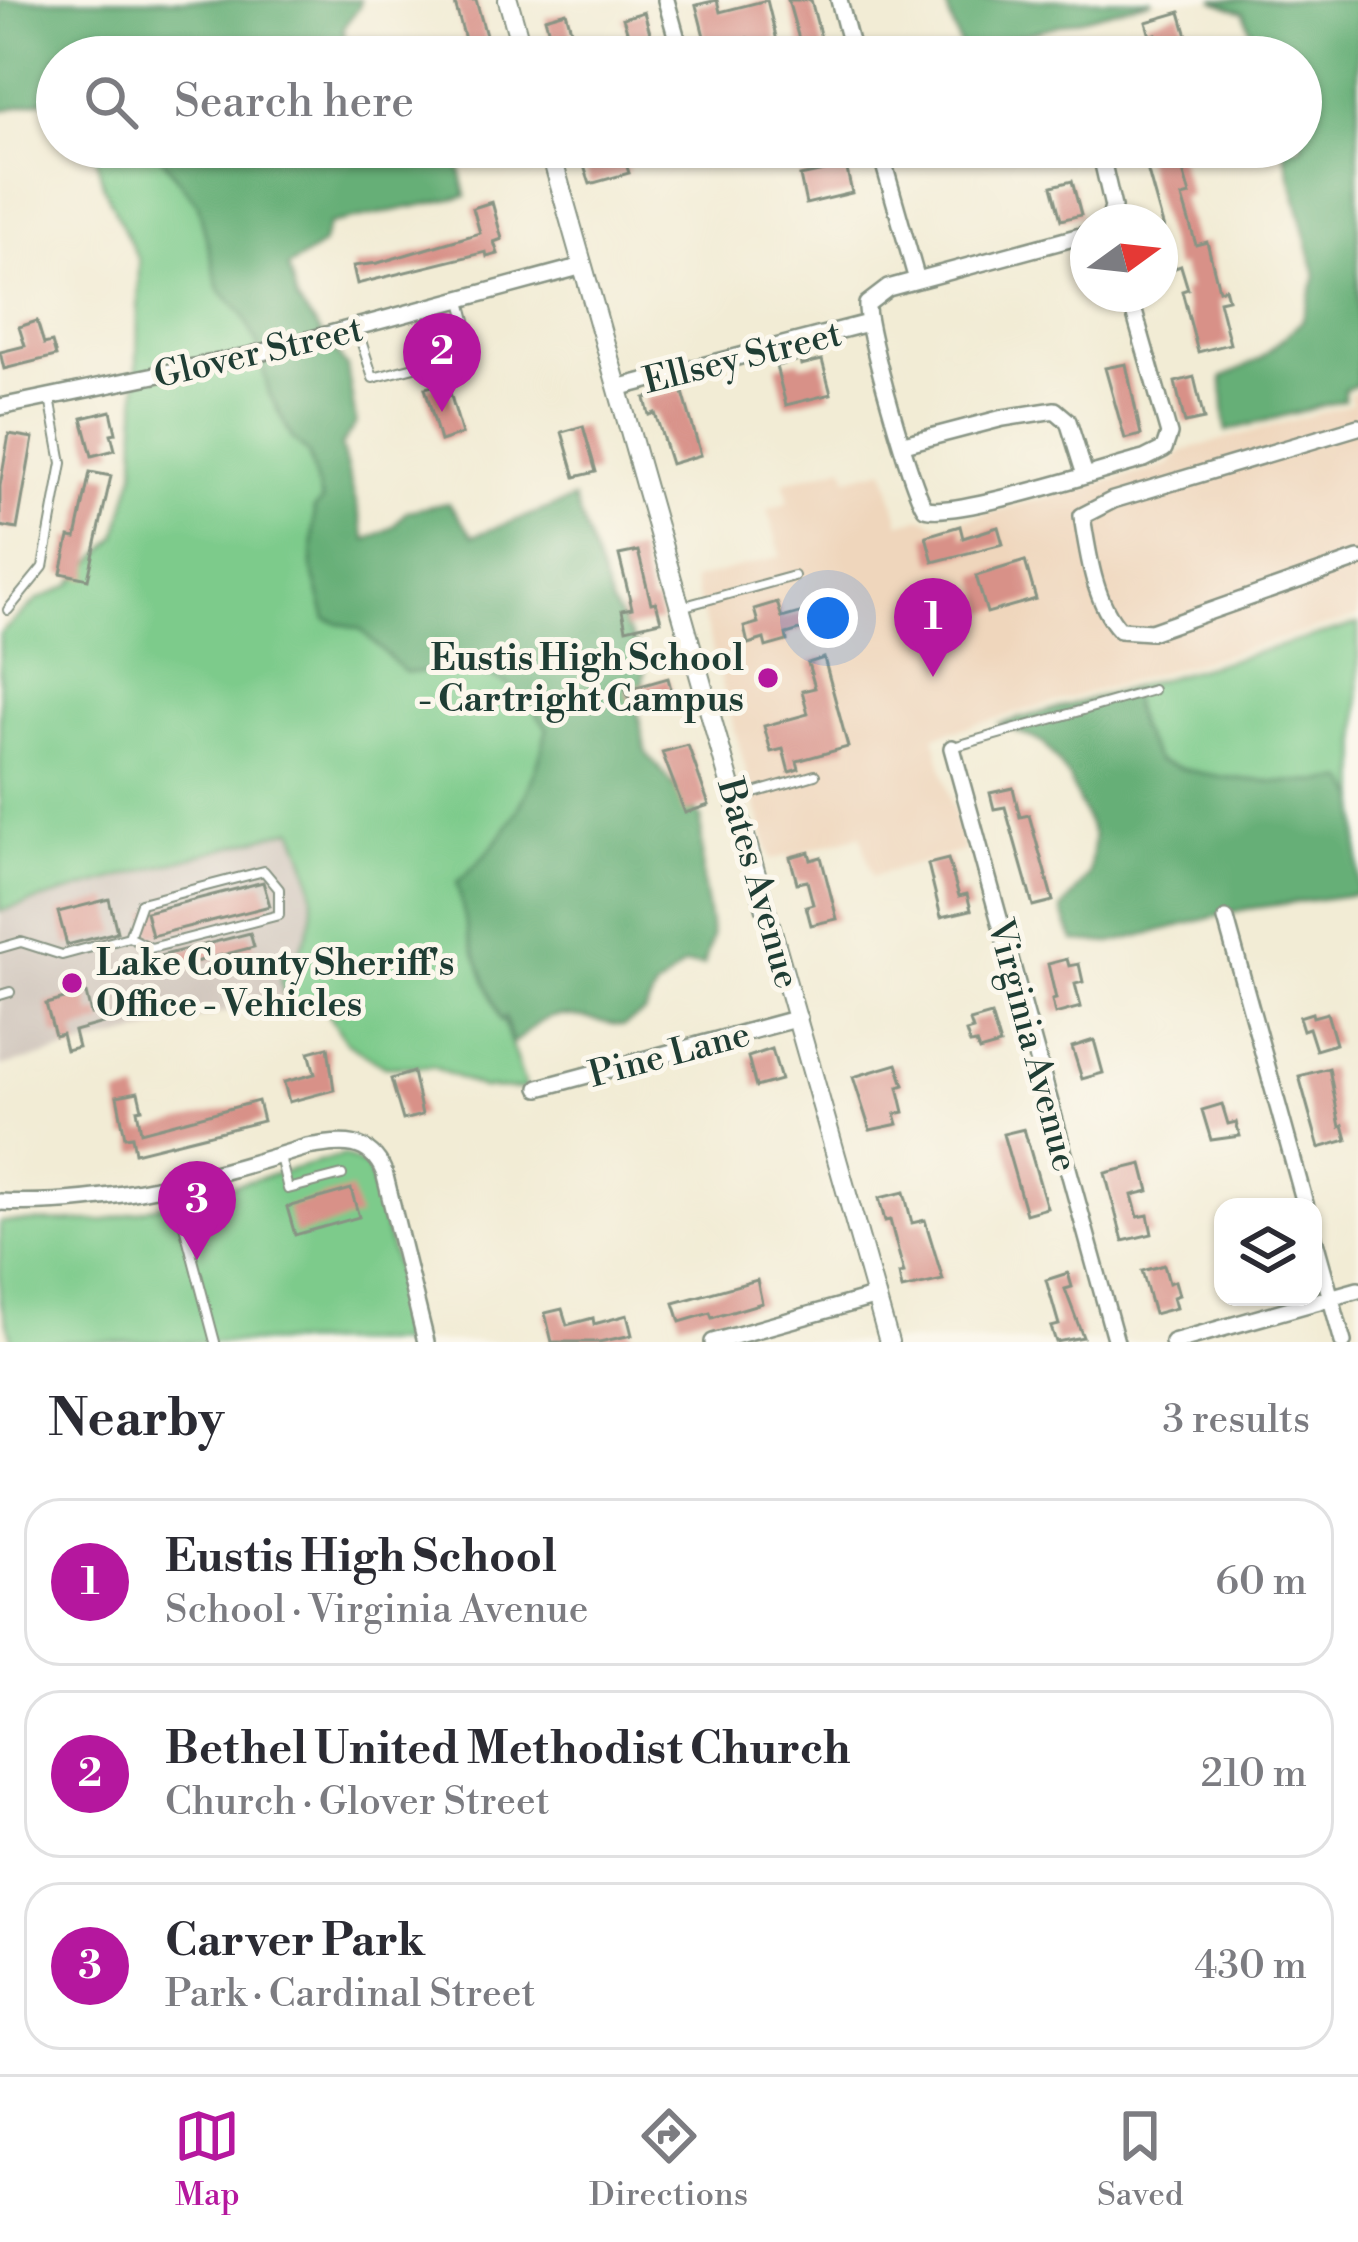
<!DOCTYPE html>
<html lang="en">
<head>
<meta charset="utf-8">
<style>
  :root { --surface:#fff; --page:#f2f2f3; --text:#2b2b33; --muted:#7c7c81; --line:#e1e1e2; --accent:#b5179e }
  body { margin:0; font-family:"Libre Bodoni",serif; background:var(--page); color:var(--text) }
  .controls { position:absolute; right:36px; bottom:36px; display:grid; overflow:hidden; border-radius:24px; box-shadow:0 3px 9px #0004 }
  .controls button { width:108px; height:108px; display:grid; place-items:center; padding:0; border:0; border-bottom:3px solid var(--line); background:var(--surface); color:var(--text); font:60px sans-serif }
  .compass { position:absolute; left:1070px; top:204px; width:108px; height:108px; border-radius:50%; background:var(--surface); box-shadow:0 3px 9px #0004; rotate:75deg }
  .you { position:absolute; left:828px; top:618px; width:42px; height:42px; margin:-30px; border:9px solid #fff; border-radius:50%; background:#1a73e8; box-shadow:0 0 0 18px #1a73e833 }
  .badge { display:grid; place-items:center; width:78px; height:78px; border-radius:50%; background:var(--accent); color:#fff; font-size:39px; font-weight:700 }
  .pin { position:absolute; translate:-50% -99px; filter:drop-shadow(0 3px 6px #0008) }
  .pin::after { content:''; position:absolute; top:63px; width:42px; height:36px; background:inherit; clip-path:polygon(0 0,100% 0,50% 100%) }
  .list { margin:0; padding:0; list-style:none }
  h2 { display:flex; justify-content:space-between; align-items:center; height:156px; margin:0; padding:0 48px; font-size:51px }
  h2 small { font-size:39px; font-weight:400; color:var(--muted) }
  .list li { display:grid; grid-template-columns:78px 1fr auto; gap:36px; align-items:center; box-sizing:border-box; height:168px; margin:0 24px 24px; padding:0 24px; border:3px solid var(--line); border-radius:36px }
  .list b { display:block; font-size:45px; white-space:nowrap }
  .list p { margin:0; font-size:39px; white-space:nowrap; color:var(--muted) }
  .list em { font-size:39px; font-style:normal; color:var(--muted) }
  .icon { flex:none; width:66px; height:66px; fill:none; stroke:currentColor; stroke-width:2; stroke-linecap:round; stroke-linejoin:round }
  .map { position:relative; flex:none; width:1358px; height:1342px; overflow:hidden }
  .search { position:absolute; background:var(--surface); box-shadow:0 3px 9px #0004; left:36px; right:36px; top:36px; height:132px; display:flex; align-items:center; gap:30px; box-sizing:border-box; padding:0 42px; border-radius:66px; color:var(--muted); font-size:45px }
  .sheet { height:732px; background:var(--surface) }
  nav { display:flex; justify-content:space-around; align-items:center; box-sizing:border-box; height:168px; border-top:3px solid var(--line); background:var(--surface); font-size:33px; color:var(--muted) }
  nav a { display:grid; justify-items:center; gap:6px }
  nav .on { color:var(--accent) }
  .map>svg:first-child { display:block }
</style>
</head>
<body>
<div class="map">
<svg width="1358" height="1342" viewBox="0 0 1358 1342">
  <rect width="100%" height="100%" fill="#fbf7ec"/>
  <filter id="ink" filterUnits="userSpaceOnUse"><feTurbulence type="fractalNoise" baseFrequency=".00833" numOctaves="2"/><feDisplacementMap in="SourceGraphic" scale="24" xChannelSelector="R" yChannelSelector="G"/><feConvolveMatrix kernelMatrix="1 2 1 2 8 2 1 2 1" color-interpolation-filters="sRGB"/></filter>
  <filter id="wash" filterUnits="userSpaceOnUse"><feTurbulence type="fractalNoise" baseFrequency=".004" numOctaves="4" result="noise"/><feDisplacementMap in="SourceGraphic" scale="48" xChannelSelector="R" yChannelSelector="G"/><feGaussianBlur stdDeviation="2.7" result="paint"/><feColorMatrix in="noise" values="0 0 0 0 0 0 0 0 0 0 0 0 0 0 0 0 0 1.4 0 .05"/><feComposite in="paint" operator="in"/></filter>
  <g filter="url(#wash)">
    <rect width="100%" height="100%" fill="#f2ecd5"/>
    <path fill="#efd6bc" d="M1358,392V617L934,736L964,851L872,876L861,835L771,860L693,580L781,556L768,509L789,502L784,482L844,466L848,478L885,469L900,523L923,518L940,526L1167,466L1182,451L1352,404L1350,394Z"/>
    <path fill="#cdc2b9" d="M293,829L314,878L311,922L301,953L281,980L285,997L0,1067V911Z"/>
    <path fill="#7dcb8b" stroke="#4e8460" stroke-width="3" d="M94,147H153L198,205L219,289L242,313L257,343L269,393L292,438L308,452L322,501L314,509L312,568L326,619L360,629L405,672C483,674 499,659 547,728C534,792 506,841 457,883L526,1089L482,1088L433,1067L384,1066L346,1042L326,1010L287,1003L280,980C323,923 320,892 293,829L0,911V634L38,600L70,585L116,538L135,472L139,261L103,185Z
      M1358,624V799L1346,780C1282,785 1218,782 1157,761L1138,726L1130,688Z
      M344,1155L369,1168L416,1342H12L0,1298V1222L103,1221Z"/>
    <path fill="#66af77" stroke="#427656" stroke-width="3" d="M0,0H360L359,7L343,27L347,57H57V97L0,111Z
      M944,0H1153L962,51Z
      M1213,0H1358V385L1344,390V400L1226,431L1222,378L1260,359L1302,321L1316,276L1283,147H1301V57H1260L1244,13Z
      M153,147H455L466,196L329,224L322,245L288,267L297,301L347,367L356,423L341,446L366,540L393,527L407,511L448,503L473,536L574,499L611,603L646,661L638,713L646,753L701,818L703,883L712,936L704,965H684L656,989L644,1013L623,1026C599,1023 567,1009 544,1020C531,1025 525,1038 512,1043L505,1017L501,1021L469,938L457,882C506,841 534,792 547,728C499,660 482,674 405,672L360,629L326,619L312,568L314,509L322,501L308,453L292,438L269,393L257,343L242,313L219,289L198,205Z
      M1130,688L1138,726L1157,761C1218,782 1283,785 1347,780L1358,799V894L1246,909L1111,943L1074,941L1062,910L1089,875L1094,837L1068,776L1044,743L1000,724Z"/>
    <g id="blocks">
      <path fill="#d89188" d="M454,0H476L492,57H470Z
        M717,0L720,12L767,0L777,41L749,48L747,38L707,48L696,5Z
        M788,0H811L826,57H804Z
        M566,12L577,51L556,57L545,18Z
        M644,12L657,57H635L623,18Z
        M1180,12L1193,57H1163L1156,34L1150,36L1146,22Z
        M593,147H611L614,158L623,155L629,173L590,184L584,166L596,163Z
        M822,147H842L852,193L806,204L800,176L828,170Z
        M1141,147H1176L1190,195L1182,197L1196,245L1207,242L1219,290L1225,288L1228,299L1219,301L1230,344L1198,352L1182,291L1188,289L1181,266L1175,268Z
        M1072,181L1081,215L1061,220L1052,186Z
        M492,202L502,239L494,242L498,254L487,257L486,252L357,284L353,266L378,263L480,233L473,208Z
        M37,321L44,344L52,342L56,356L4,369L0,352L25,346L19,327Z
        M800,360L801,365L822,360L831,394L786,405L776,366Z
        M1126,364L1141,435L1125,439L1105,368Z
        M1194,377L1204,419L1185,423L1175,382Z
        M447,382L462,434L440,441L425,388Z
        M682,389L701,455L671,464L655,413L649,415L645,398Z
        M111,411L116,433L111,434L115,450L92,456L82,418Z
        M583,426L596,472L575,477L562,432Z
        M9,434L33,438L17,529L0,526V486Z
        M90,472L111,476L88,579L61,573L69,537L76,538Z
        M960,526L963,538L998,527L1003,544L933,562L926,536Z
        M638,551L651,603L656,602L661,621L626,629L622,610L632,608L619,555Z
        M1025,561L1036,599L987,613L976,576Z
        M777,602L782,618L810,610L814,626L786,634L787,641L766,647L764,639L748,644L744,627L758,623L754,609Z
        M824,658L848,747L797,761L799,769L789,772L783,749L771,752L764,726L808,714L802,691L815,688L808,663Z
        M668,678L675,704L652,710L650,704L632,709L626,690Z
        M688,745L709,805L685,813L662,752Z
        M1013,788L1020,817L1029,815L1053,901L1033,906L1005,807L994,809L990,793Z
        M809,852L811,860L821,857L837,919L811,925L806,906L813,904L807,881L797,883L790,857Z
        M948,859L959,896L967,894L971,910L941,917L928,864Z
        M263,882L270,906L152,936L146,912Z
        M109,899L117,932L67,945L58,912Z
        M250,933L254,947L144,975L140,961Z
        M1067,959L1069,966L1079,964L1083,982L1075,984L1081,1007L1055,1014L1052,1000L1056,999L1048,964Z
        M86,993L91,1014L100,1012L103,1023L74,1031L78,1047L66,1050L62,1034L55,1036L46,1004Z
        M1312,1013L1313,1017L1327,1013L1336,1044L1316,1050L1309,1028L1303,1030L1299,1017Z
        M991,1015L1000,1045L979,1051L976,1043L970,1044L966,1032L973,1030L970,1021Z
        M1094,1040L1103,1073L1082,1079L1072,1047Z
        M328,1047L334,1090L289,1102L284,1082L315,1074L309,1052Z
        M772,1049L781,1080L756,1087L748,1057Z
        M897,1064L904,1085L898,1087L904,1112L895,1114L898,1124L870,1130L853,1077Z
        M1329,1068L1340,1127L1343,1125L1347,1140L1319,1148L1299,1076Z
        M413,1072L422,1115L403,1120L391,1079Z
        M138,1092L142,1109L137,1110L141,1132L258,1101L263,1121L135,1153L132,1136L125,1137L117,1096Z
        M1222,1104L1228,1124L1236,1122L1240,1136L1211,1140L1202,1110Z
        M1024,1129L1047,1208L1026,1214L1003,1134Z
        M1142,1164L1149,1191L1132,1195L1138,1217L1148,1215L1152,1234L1123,1241L1105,1173Z
        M351,1189L359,1217L295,1235L287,1207Z
        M904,1192L912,1223L925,1220L943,1280L902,1289L899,1274L904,1273L890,1220L885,1221L879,1198Z
        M1164,1265L1169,1283L1175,1281L1179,1295L1173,1297L1176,1308L1154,1314L1142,1271Z
        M1068,1273L1072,1287L1065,1289L1083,1337L1056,1342L1051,1327L1059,1325L1046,1280Z
        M757,1280L762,1303L712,1318L710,1313L680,1322L674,1303Z
        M562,1309L567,1325L593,1318L594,1324L627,1315L632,1335L599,1342H552L545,1313Z"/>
    </g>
  </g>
  <g filter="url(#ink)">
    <use href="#blocks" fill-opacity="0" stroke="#889484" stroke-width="3"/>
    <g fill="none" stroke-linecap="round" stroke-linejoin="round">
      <g stroke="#889484" stroke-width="12">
        <path id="service" d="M357,328L373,378L474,351L461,301
          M681,607L794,576
          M8,610L43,567L62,463L50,398
          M953,747L1153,690
          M737,798L815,775
          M0,948L21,942L62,955L129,937L151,948L279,915V889L264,871L141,903L129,937
          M0,995L10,992
          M280,1157L288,1189L342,1175
          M173,1184L215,1342"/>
      </g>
      <g stroke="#889484" stroke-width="20">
        <path id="minor" d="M666,0L682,57
          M839,0L854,57
          M879,147L917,280
          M1099,147L1113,207L1109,222
          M1088,234L888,288L867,304C865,326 912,490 925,508C951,519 1106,469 1144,459L1164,449L1169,434L1129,294
          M617,388L868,323
          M0,407L252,355L583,266
          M1358,427L1113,500L1082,516C1088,553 1094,602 1120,630L1151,632L1358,559
          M904,444L1003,418L1055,410L1068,421L1085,475
          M952,748L1116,1342
          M1226,919L1306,1207
          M539,1088L799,1018
          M0,1202C105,1207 207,1178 307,1147C340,1142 369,1136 384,1172L426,1342
          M1313,1234L1343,1342
          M713,1342L877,1296
          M1173,1342L1358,1290"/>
      </g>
      <g stroke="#889484" stroke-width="22">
        <path id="tertiary" d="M508,0L524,57
          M549,147L889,1342"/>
      </g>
      <use href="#service" stroke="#fff" stroke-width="8"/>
      <use href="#minor" stroke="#fff" stroke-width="15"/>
      <use href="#tertiary" stroke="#fff" stroke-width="18"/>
    </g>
  </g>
  <g fill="#b5179e" stroke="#fbf7ec" stroke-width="4.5">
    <circle cx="768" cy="678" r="12"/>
    <circle cx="72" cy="983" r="12"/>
  </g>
  <g text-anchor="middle" stroke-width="10" stroke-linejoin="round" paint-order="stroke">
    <g font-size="36" fill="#1f3d34" stroke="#fbf7ec">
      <text transform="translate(258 351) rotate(-13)" y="13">Glover Street</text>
      <text transform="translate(742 356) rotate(-14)" y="13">Ellsey Street</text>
      <text transform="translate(760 883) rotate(74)" y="13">Bates Avenue</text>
      <text transform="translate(1034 1045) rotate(75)" y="13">Virginia Avenue</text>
      <text transform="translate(669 1053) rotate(-15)" y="13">Pine Lane</text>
    </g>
    <g font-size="36" font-weight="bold" fill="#1f3d34" stroke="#fbf7ec" text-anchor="end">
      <text x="744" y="670">Eustis High School<tspan x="744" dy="41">- Cartright Campus</tspan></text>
      <text x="96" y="975" text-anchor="start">Lake County Sheriff's<tspan x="96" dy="41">Office - Vehicles</tspan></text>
    </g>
  </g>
</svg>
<div class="controls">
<button><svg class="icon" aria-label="layers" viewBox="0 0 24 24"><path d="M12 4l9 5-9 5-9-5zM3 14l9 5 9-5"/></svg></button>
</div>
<svg class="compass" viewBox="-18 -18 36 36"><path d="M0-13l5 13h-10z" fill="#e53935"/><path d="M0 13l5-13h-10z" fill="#7c7c81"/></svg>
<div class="you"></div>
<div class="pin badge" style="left:933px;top:677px">1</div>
<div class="pin badge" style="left:442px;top:412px">2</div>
<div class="pin badge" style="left:197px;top:1260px">3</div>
<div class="search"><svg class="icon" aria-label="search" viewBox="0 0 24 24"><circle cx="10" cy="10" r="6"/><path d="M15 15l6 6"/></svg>Search here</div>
</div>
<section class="sheet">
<h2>Nearby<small>3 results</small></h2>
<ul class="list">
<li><span class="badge">1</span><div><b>Eustis High School</b><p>School · Virginia Avenue</p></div><em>60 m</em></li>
<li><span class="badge">2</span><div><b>Bethel United Methodist Church</b><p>Church · Glover Street</p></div><em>210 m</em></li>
<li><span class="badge">3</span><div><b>Carver Park</b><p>Park · Cardinal Street</p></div><em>430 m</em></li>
</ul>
</section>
<nav>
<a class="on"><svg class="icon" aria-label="map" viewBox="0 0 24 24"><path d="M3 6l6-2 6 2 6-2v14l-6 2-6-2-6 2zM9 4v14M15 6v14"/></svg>Map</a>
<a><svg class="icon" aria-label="directions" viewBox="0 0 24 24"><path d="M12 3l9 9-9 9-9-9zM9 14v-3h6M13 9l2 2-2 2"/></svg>Directions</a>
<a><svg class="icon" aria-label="saved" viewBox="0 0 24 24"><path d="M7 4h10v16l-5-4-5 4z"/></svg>Saved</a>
</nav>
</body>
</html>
